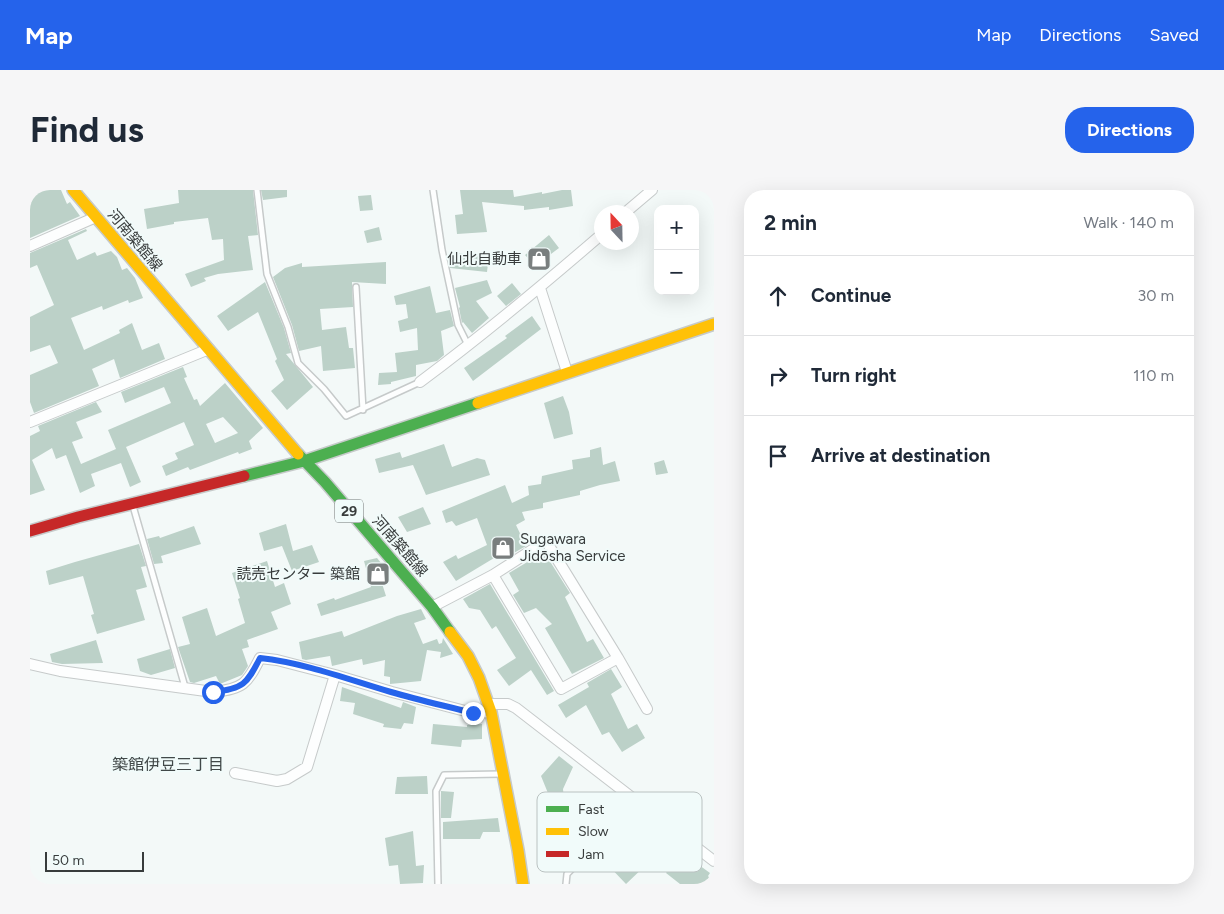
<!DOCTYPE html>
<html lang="en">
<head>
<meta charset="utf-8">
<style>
  :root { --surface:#fff; --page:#f6f6f7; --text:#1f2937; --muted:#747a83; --line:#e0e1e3; --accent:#2563eb }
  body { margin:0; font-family:Figtree,"Noto Sans JP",sans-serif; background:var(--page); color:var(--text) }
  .controls { position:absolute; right:15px; top:15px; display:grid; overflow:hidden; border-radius:10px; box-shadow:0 5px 20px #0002 }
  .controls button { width:45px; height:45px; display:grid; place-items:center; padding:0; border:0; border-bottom:1px solid var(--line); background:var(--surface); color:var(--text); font:25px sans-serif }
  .compass { position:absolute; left:564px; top:15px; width:45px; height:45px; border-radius:50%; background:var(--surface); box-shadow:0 5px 20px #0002; rotate:338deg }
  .scale { position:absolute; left:15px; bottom:12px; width:99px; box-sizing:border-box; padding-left:5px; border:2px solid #383c3c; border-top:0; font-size:14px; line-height:18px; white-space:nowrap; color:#383c3c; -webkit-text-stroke:4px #f1fbfa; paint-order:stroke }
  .stop { position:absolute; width:15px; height:15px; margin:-11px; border:4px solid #2563eb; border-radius:50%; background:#fff }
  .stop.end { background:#2563eb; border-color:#fff; box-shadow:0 1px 5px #0008 }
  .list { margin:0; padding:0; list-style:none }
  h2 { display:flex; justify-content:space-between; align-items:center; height:65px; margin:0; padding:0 20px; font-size:21px }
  h2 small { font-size:16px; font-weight:400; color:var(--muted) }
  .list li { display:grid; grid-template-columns:32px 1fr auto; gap:15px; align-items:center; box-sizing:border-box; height:80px; padding:0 20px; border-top:1px solid var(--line) }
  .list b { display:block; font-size:19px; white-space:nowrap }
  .list em { font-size:16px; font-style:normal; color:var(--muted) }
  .icon { flex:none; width:28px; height:28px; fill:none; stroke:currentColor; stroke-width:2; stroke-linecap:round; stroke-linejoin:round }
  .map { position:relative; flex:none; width:684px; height:694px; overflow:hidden; border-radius:20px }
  header { display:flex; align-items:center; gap:30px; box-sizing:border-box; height:70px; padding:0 25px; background:var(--accent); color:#fff }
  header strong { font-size:24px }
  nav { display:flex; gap:28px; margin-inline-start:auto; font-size:18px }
  .intro { display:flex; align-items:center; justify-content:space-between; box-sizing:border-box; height:120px; padding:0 30px }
  h1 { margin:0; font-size:35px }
  .button { padding:12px 22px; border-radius:20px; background:var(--accent); color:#fff; font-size:18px; font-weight:700 }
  main { display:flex; gap:30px; padding:0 30px }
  aside { flex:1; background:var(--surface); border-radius:20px; box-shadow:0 5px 20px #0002 }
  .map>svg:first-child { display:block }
</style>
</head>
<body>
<header>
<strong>Map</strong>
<nav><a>Map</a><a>Directions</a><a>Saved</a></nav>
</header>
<div class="intro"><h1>Find us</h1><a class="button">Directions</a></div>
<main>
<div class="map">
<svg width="684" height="694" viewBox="0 0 684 694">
  <rect width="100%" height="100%" fill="#f3f9f8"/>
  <path fill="#bcd1c8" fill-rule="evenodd" d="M0,0H31L37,14L40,12L50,26L0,48Z
    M148,0H223L228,45L218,46L223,80L188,84L174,88L176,91L161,97L155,84L194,70L193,49L182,50L178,28L144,32V34L117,39L114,19L149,13Z
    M231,0H257V7L233,10Z
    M430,0H483L484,7L512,2V4L532,0H541L543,16L519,20V17L494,20V16L452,12L457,42L427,44L425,25L433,24Z
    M341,5L343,20L330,21L328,6Z
    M349,37L352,50L337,53L334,41Z
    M56,39L57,41L38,50L47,70L65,62L67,66L81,61L87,67L92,80L97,78L105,88L113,108L99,113L98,110L73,120L72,116L41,128L54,160L90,143L89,140L102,133L112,160L129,153L135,169L90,188L84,169L62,179L69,196L4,223L0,212V185L28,173L20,155L0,162V127L24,115L7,75L0,78V63Z
    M519,45L529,58L505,76L495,65Z
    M419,62L459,66L457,82L420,78Z
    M356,72V94L322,92L323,117L290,119L292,140L316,137L319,158H323L325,178L293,181L291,156L269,161L262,135L243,87L255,78L272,73V77Z
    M457,90L462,103L446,111L459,128L442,143L433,132L432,133L429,118L430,117L425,98Z
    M235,92L254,138L261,163L256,164L283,197L257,220L241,201L254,190L245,171L247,169L228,122L198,141L187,126Z
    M482,93L491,104L476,116L467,106Z
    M400,96L406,123L420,120L424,136L411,141L414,165L407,171L386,175V186L361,192V194L348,195L349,183L367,182L365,163L388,160L387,138L370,142L368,131L378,128L376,114L366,115L364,106Z
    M502,126L511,139L443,191L434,178L477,148L475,146Z
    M153,177L157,187L154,188L164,210L167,209L170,216L195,193L233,238L219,251L222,259L209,264L208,262L160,280L158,277L136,286L132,276L148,269L145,263L164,255L154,232L96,257L111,292L100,297L91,273L61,284L65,296L50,303L36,265L26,269L22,258L2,270L15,300L0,305V246L10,241L8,236L66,212L72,222L46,232L53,248L42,252L51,274L86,259L78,240L141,213L134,197L95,213L91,202ZM193,227L208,243L185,253L176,234Z
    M533,206L539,222L543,244L524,249L514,213Z
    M414,254L422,277L447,268L455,270L460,285L396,305L383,275L349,283L345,269L370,262L372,268Z
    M571,257L573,275L585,271L590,291L570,295L550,301V305L513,313V318L492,322L495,330L486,335L496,356L482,364L479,359L426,391L413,372L426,365L428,369L457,355L447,328L426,336L422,331L416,333L412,321L475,295L482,313L499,305L498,296L511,294L512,286L543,279L542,270L560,267V260Z
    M634,270L638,283L626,285L624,273Z
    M393,317L401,334L377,342L368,327Z
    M256,334L263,361L282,355L289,372L262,381L252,356L234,361L229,343Z
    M164,336L171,354L131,366L133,373L124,374L117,349L129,346L130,348Z
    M109,354L116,376L111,377L117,397L106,400L115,430L67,444L61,425L64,424L53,386L19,395L16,381L45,372Z
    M514,362L540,403L535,407L557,452L563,449L574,468L542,484L515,438L522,434L506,418L494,423L483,405L489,401L479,383Z
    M347,368L356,379L348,381L356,406L291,426L287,414L304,408L305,410L341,397L334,371Z
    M237,371L245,397L254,393L261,414L241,422L248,439L217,450L219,457L212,459L218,476L212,485L190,494L186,486L164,493L160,492L148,457L160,454L152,427L177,418L186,446L215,433L208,409L210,408L202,383Z
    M460,394L524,501L517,505L501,480L479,496L467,480L486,468L466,436L462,439L450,420L439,418L433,409Z
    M391,419L396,429L384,433L393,454L407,449L409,454L412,453L413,448L423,464L410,468L411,462L397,460L391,491L360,494V487L354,486L355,470L333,475L332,469L302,476L300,466L276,470L272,469L269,452L312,441L314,447L367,426Z
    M66,450L73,473L32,474L22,472L20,464Z
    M140,459L145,478L121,485L110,481L107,469Z
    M581,479L592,497L581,504L598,539L607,534L615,548L592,562L579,542L572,545L556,515L536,528L528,515L559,497L557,493Z
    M312,497L371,518L373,512L386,517L383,534L374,533L371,539L353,537L354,534L323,524L325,513L310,511Z
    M403,534L437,537V535L452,534V549L432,550L431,557L401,554Z
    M529,566L543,577L533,599L534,610L522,613L511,586Z
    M397,586L398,604H365L367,587Z
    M411,601L424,602L421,628H411Z
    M468,628L470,642H453L450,649H413V632Z
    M621,631L639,649V653L596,694L575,672Z
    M383,641L386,676L394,675L393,693L370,694L368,675L359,676L355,648Z
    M651,662L680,683L678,686L684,694H650L636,683Z"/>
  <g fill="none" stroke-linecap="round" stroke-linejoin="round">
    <g stroke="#c6caca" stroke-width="8">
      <path id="lane" d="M227,0L237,84L258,137L268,173L294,199L316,226L390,192
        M403,0L412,60L428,135L438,155
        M326,97L333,220
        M103,316L155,497
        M408,694L406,601L414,585L471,584
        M536,694L537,684L607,612"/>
    </g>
    <g stroke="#c6caca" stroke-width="12">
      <path id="street" d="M596,22L622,0
        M0,56L66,27
        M510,98L537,182
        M390,192C453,145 513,95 572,44
        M0,232L179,159
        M463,385L531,499L588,468
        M402,417L463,385L516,351L588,468L617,519
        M0,474L30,481L183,502C213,499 217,494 230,468L247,470L305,485L362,502L443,523L461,522
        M459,514H478L486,518L684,671
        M205,583L247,591L257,589L277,577L305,485"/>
    </g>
    <g stroke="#c6caca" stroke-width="14">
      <path id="fast" d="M268,264L295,292L402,417L420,442
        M214,286L274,271L448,213"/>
    </g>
    <g stroke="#c6caca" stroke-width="14">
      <path id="slow" d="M43,0L268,264
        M448,213L684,134
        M420,442L438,466L449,488L461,522L488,660L493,694"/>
    </g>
    <g stroke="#c6caca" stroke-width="14">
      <path id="jam" d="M0,341L48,327L214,286"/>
    </g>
    <use href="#lane" stroke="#fdfefe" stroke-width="5"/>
    <use href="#street" stroke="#fdfefe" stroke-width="10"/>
    <use href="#fast" stroke="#4caf50" stroke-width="11"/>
    <use href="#slow" stroke="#ffc107" stroke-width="11"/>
    <use href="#jam" stroke="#c62828" stroke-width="11"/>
  </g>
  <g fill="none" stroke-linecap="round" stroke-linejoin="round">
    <path stroke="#2563eb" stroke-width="6" d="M183,502C213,499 217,494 230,468C275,473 317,489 361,502C388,510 416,516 443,523"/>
  </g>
  <defs>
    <g id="shop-square" transform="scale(1.25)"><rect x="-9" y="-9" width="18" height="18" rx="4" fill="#797e7e" stroke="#f1fbfa"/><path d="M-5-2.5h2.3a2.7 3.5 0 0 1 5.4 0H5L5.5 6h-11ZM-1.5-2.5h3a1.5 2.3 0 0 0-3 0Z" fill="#fff"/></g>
  </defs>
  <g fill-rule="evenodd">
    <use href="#shop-square" x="509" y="69"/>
    <use href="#shop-square" x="473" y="358"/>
    <use href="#shop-square" x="348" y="384"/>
  </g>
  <g text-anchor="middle" stroke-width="4" stroke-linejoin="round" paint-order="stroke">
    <rect fill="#f1fbfa" stroke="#707575" stroke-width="1" x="305" y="309.5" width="28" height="23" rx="4"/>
    <g font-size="14" font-weight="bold" fill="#383c3c">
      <text x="319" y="326">29</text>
    </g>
    <g font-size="15" fill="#383c3c" stroke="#f1fbfa">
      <text transform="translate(105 50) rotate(50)" y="5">河南築館線</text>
      <text transform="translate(370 356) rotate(49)" y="5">河南築館線</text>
    </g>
    <g font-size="15" fill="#383c3c" stroke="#f1fbfa" text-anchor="end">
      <text x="492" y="74">仙北自動車</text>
      <text x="490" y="354" text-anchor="start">Sugawara<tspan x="490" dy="17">Jidōsha Service</tspan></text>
      <text x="330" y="389">読売センター 築館</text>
    </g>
    <g font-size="16" fill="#414848" stroke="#f1fbfa">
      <text x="138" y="580">築館伊豆三丁目</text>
    </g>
  </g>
  <rect x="507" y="602" width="165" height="80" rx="8" fill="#f1fbfa" stroke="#bac2c1" stroke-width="1"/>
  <rect x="516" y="616" width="23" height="6" fill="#4caf50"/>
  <rect x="516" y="638" width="23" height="7" fill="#ffc107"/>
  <rect x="516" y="661" width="23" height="6" fill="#c62828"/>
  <g font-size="14" fill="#383c3c">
    <text x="548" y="624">Fast</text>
    <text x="548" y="646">Slow</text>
    <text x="548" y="669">Jam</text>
  </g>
</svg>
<div class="controls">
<button>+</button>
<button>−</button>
</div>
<svg class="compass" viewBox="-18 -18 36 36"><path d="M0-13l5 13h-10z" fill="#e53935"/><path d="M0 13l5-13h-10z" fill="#747a83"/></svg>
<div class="scale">50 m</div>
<div class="stop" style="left:183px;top:502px"></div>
<div class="stop end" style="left:443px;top:523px"></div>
</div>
<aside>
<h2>2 min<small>Walk · 140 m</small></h2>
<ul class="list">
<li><svg class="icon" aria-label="ahead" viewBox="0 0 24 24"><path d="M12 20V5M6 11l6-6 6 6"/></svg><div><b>Continue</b></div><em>30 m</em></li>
<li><svg class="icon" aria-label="right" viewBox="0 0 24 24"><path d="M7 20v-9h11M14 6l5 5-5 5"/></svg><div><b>Turn right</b></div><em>110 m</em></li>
<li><svg class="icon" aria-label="arrive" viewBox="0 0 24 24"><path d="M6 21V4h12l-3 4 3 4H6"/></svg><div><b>Arrive at destination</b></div></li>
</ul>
</aside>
</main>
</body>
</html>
